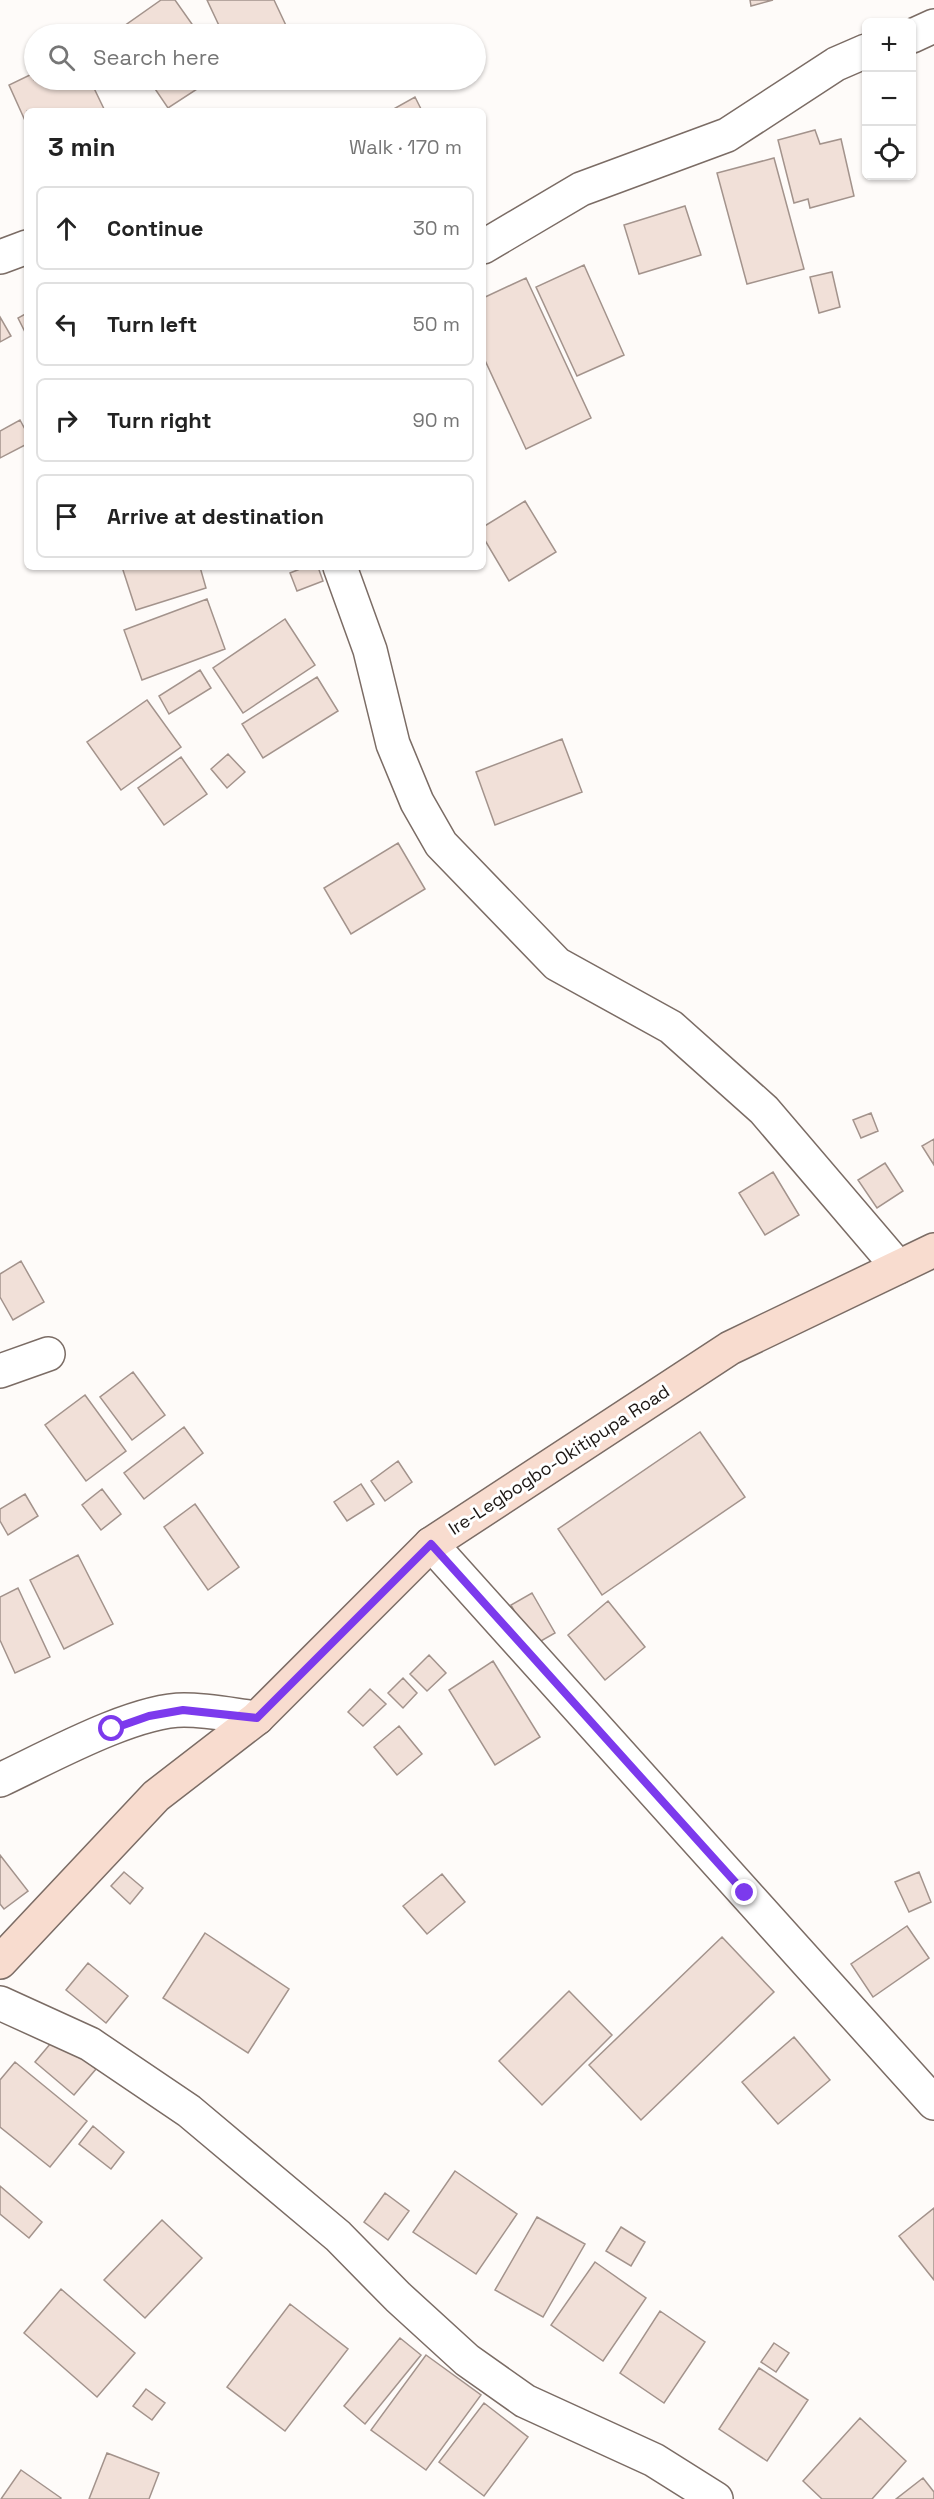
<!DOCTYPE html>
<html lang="en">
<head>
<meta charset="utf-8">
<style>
  :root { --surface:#fff; --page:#f6f6f6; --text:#222; --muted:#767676; --line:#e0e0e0 }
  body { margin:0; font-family:"Space Grotesk",sans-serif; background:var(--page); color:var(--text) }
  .controls { position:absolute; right:18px; top:18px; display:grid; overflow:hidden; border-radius:9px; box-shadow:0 2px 4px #0004 }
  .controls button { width:54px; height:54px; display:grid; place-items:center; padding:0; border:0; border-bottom:2px solid var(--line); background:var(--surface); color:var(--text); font:30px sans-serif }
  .stop { position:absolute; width:18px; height:18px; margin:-14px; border:4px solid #7c3aed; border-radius:50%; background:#fff }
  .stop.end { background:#7c3aed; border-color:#fff; box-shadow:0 2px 6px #0008 }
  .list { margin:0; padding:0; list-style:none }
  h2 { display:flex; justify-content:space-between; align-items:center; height:78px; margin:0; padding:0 24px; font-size:26px }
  h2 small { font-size:20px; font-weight:400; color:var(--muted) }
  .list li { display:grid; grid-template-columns:39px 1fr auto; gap:18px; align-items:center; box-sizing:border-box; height:84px; margin:0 12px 12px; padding:0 12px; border:2px solid var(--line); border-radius:9px }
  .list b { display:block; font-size:22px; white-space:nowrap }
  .list em { font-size:20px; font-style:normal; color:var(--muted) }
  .icon { flex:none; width:33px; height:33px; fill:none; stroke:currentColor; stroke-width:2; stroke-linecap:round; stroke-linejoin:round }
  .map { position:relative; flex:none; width:934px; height:2499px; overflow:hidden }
  .search { position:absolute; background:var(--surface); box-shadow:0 2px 4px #0004; left:24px; top:24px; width:462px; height:66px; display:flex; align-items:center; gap:15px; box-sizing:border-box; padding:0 21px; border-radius:33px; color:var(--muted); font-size:22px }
  .panel { position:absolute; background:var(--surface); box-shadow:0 2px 4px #0004; left:24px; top:108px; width:462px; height:462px; border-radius:9px }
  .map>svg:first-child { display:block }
</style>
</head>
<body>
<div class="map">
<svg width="934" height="2499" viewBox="0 0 934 2499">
  <rect width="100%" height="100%" fill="#fefbf9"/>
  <path fill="#f1e0d8" stroke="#a3938c" stroke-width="1.5" d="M161,0H175L199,34H119L117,31Z
    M207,0H274L290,34H223Z
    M750,0H773L751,6Z
    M34,73V80H90L105,111H27V125L9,85Z
    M149,80H211L168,108Z
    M415,97L422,111H390Z
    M815,130L820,144L841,139L854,196L810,208L808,199L794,203L778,140Z
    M774,158L804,269L747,284L717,173Z
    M685,206L701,255L639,274L624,225Z
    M584,265L624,355L577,376L536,287Z
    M832,272L840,307L819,313L810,277Z
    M526,278L591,418L526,449L483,356V298Z
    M27,313V336L18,318Z
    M0,317L11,336L0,342Z
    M20,420L27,433V444L0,458V431Z
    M525,501L556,552L509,581L483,537V527Z
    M122,567H200L206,588L136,610Z
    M305,567H318L323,581L297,591L290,573Z
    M207,599L225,649L142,680L124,630Z
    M285,619L315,665L243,713L213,668Z
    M200,670L211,688L169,714L159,696Z
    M317,677L338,711L263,758L242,724Z
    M147,700L181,747L121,790L87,742Z
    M562,739L582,792L495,825L476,772Z
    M228,754L245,772L227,788L211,769Z
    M181,757L207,794L164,825L138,788Z
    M398,843L425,889L351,934L324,888Z
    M871,1113L878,1131L861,1138L853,1120Z
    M934,1139V1165L922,1146Z
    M885,1163L903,1191L877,1208L858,1180Z
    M773,1172L799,1215L765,1235L739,1193Z
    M21,1261L44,1302L13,1320L0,1297V1274Z
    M133,1372L165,1415L132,1440L100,1397Z
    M85,1395L126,1451L86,1481L45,1425Z
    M184,1427L203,1453L144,1499L124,1473Z
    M700,1432L745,1497L602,1595L558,1529Z
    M398,1461L412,1482L385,1501L371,1481Z
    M361,1484L374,1504L347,1521L334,1502Z
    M102,1489L121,1514L101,1530L82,1505Z
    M25,1494L38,1516L8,1535L0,1521V1509Z
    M195,1504L239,1567L208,1590L164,1527Z
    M78,1555L113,1624L64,1649L30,1580Z
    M18,1588L50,1657L15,1673L0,1640V1597Z
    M532,1593L555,1633L534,1645L511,1605Z
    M608,1601L645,1647L605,1680L568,1635Z
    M429,1655L446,1673L427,1691L410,1674Z
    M493,1661L540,1737L495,1765L449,1690Z
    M403,1678L417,1693L403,1708L388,1693Z
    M370,1689L386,1704L363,1726L348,1712Z
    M399,1726L422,1754L397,1775L374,1747Z
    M0,1855L28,1891L4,1909L0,1904Z
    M124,1872L143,1888L130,1904L111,1886Z
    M919,1872L931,1902L909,1912L895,1882Z
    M442,1874L465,1902L427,1934L403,1906Z
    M907,1926L929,1958L873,1997L851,1964Z
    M205,1933L289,1989L248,2053L163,1998Z
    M722,1937L774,1992L641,2120L589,2065Z
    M88,1963L128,1996L106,2023L66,1990Z
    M569,1991L612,2035L542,2105L499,2061Z
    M56,2037L96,2069L74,2095L35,2062Z
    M794,2037L830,2080L778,2124L742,2082Z
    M15,2062L87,2121L50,2167L0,2127V2080Z
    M93,2126L124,2152L111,2169L79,2144Z
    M455,2171L517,2214L476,2274L413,2232Z
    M0,2186L42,2222L29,2238L0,2214Z
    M385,2193L409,2211L388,2240L364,2222Z
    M934,2208V2280L899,2236Z
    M537,2217L585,2244L543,2317L495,2290Z
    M162,2220L202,2258L145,2318L104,2280Z
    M621,2227L645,2242L631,2266L606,2251Z
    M595,2262L646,2298L603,2361L551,2325Z
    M61,2289L135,2353L97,2397L24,2333Z
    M290,2304L348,2349L285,2431L227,2387Z
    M660,2311L705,2342L664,2403L620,2373Z
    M400,2338L421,2355L365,2424L344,2406Z
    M774,2343L789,2353L776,2372L761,2362Z
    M426,2355L481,2395L426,2470L371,2430Z
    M759,2368L808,2400L767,2461L719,2429Z
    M146,2389L165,2403L152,2420L133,2406Z
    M484,2403L528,2437L484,2496L439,2462Z
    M860,2418L906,2461L872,2499H822L803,2481Z
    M107,2453L159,2473L149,2499H89Z
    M21,2470L61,2498L60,2499H1Z
    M923,2478L934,2492V2499H896Z"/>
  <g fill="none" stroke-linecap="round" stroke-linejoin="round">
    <g stroke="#7b6c65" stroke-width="36">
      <path id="street" d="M912,36L934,26
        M483,247L581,189L727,135L836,64L866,51
        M0,257L27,247
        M340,567L370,650L393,744L417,802L441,844L557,964L671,1027L764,1110L898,1267
        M0,1371L48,1354
        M431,1544L934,2103
        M0,1780C47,1758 133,1710 184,1710C208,1710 233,1715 257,1718
        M0,2003L90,2044L189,2111L338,2236L398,2297L467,2360L525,2401L654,2460L716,2499"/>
    </g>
    <g stroke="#7b6c65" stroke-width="36">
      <path id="secondary" d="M0,1962L156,1796L257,1718L431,1544L730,1348L934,1250"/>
    </g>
    <use href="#street" stroke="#fff" stroke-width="33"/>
    <use href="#secondary" stroke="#f8dccf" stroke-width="33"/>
  </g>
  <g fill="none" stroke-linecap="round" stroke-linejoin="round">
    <path stroke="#7c3aed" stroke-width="8" d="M112,1729L149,1716L183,1710L257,1718L431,1544L745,1893"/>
  </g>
  <g text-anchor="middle" stroke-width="6" stroke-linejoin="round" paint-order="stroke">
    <g font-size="18" fill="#1b1512" stroke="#fff">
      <text transform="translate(559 1460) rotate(-33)" y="6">Ire-Legbogbo-Okitipupa Road</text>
    </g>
  </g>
</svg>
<div class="controls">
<button>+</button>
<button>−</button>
<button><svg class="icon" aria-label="locate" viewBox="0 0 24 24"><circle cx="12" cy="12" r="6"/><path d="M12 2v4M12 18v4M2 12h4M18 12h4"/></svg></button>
</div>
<div class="stop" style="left:112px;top:1729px"></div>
<div class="stop end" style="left:745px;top:1893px"></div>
<div class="search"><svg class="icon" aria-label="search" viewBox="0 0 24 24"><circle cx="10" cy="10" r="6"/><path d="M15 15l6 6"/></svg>Search here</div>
<section class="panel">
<h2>3 min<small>Walk · 170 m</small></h2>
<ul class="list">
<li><svg class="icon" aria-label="ahead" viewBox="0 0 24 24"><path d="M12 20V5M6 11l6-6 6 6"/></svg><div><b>Continue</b></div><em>30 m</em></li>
<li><svg class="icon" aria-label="left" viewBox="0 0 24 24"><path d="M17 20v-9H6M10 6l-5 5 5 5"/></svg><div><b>Turn left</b></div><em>50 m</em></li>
<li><svg class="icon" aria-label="right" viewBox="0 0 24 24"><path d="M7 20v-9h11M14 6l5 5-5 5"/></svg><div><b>Turn right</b></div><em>90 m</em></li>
<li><svg class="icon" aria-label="arrive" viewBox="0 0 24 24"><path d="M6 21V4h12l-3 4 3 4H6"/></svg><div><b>Arrive at destination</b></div></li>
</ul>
</section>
</div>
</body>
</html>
